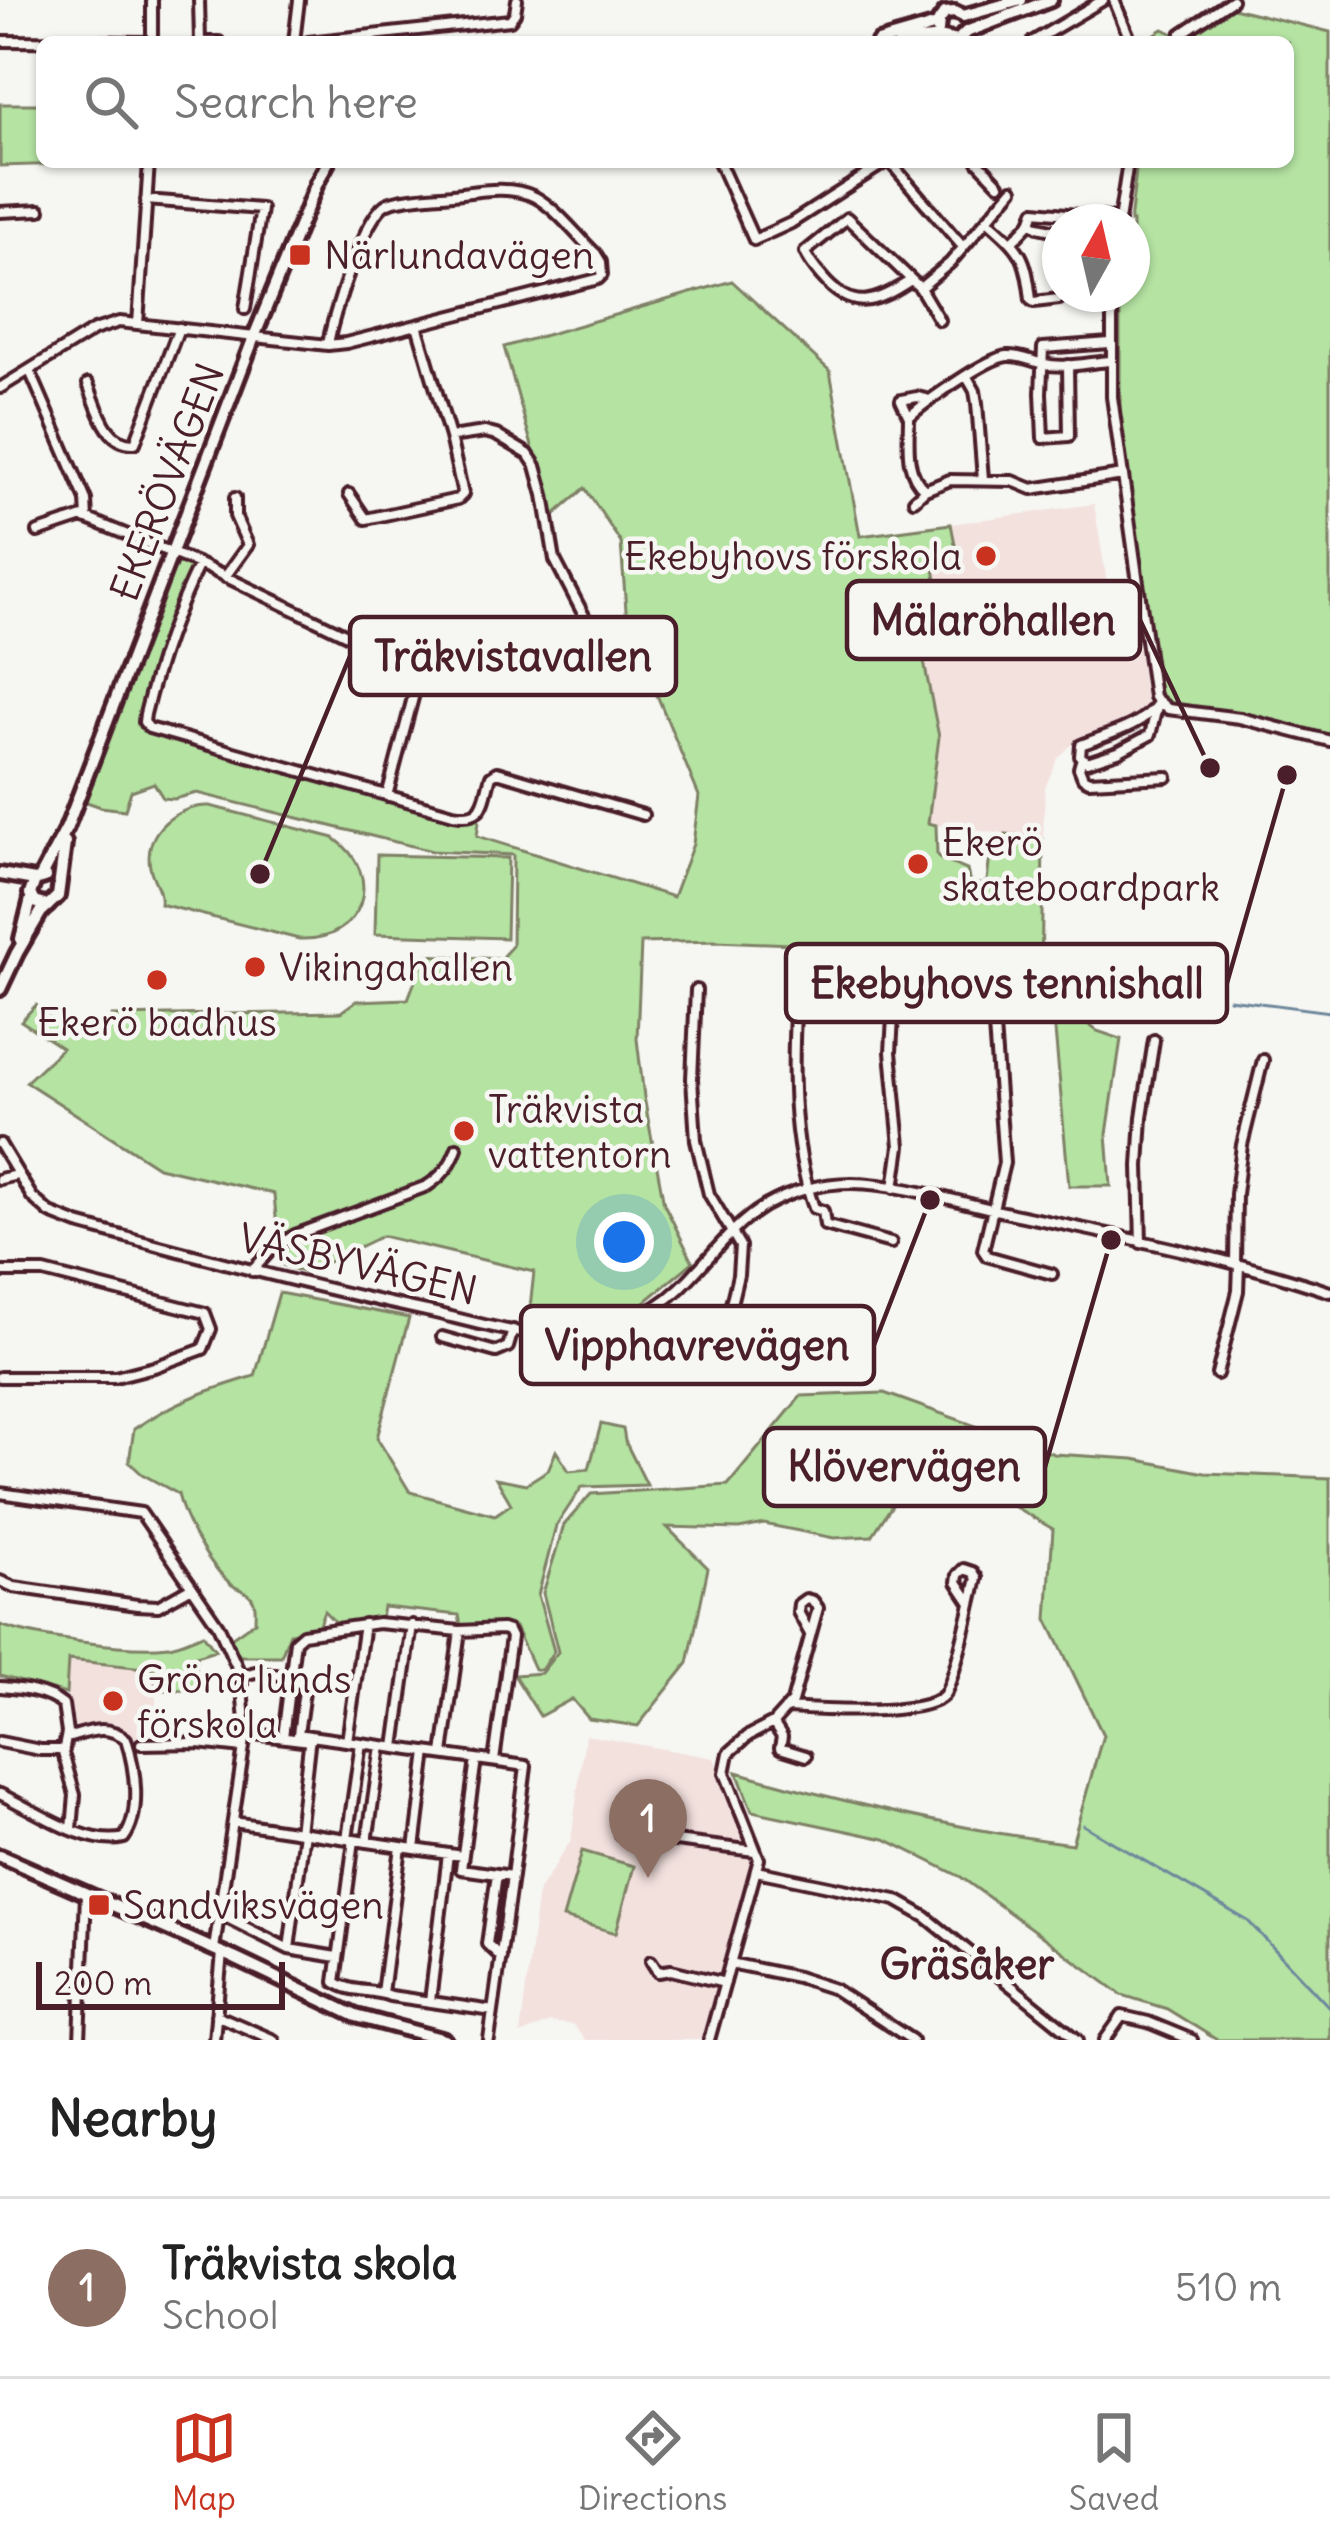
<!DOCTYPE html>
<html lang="en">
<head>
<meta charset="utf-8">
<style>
  :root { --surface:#fff; --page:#f2f2f2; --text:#222; --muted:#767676; --line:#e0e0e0; --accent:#c8321e }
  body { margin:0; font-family:Delius,sans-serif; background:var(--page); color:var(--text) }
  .compass { position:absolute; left:1042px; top:204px; width:108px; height:108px; border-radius:50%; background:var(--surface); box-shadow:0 3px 9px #0004; rotate:8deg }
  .scale { position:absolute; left:36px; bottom:30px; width:249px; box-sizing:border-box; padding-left:12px; border:6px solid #4a1f2b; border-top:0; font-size:33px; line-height:42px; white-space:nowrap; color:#4a1f2b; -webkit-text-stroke:9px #f6f6f2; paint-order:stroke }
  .you { position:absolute; left:624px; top:1242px; width:42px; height:42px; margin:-30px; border:9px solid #fff; border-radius:50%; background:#1a73e8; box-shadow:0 0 0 18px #1a73e833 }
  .badge { display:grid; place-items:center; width:78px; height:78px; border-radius:50%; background:var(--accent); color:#fff; font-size:39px; font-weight:700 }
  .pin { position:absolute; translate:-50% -99px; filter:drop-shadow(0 3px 6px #0008) }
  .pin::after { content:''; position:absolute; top:63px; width:42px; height:36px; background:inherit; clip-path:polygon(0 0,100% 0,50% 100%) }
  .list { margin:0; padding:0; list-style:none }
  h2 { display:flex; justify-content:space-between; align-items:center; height:156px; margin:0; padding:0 48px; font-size:51px }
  h2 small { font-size:39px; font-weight:400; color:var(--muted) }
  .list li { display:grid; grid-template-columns:78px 1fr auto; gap:36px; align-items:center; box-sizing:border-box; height:180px; padding:0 48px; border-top:3px solid var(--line) }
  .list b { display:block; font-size:45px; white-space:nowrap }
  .list p { margin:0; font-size:39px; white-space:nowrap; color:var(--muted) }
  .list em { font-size:39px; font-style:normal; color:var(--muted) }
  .icon { flex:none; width:66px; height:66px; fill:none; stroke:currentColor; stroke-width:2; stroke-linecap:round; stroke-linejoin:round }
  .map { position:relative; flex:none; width:1330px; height:2040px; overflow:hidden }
  .search { position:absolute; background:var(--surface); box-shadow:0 3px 9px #0004; left:36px; right:36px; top:36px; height:132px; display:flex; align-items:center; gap:30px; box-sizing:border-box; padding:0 42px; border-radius:18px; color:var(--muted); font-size:45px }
  .sheet { height:336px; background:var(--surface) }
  nav { display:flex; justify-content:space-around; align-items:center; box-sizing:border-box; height:168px; border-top:3px solid var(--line); background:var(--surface); font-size:33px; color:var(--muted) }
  nav a { display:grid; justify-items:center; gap:6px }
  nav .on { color:var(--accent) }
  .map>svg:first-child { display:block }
</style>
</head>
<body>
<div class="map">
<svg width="1330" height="2040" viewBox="0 0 1330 2040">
  <rect width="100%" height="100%" fill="#f6f6f2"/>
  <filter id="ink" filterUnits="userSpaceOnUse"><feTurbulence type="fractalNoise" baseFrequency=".00833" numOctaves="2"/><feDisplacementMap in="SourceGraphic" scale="24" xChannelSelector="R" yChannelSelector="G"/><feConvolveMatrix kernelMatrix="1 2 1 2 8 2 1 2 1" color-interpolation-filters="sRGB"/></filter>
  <g filter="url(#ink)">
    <path fill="#f3e1de" d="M1094,504L1107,583L1129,580L1147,709L1070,746L1058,758L1045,787L1043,839L928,824L939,737L915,616L961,608L939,601L932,553L956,549L951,524Z
      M67,1660L155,1669L157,1722H140V1738H133L131,1733L116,1725L101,1722L79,1731L72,1728V1708L66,1694Z
      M585,1735L714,1758L752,1864L705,2040H585L573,2025L550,2022L520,2035L538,1892L571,1840Z"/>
    <path fill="#b4e3a2" stroke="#7f8166" stroke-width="3" d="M1233,8L1330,32V738L1233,712L1172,707L1162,700L1156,688L1120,431V301L1121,294H1132V222H1130L1137,162H1288V42H1152V36L1163,29L1185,39Z
      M42,104V162H135L0,166V104Z
      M732,281L830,371L860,536L951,524L956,549L932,554L939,601L960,598L962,609L915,617L939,737L928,823L936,825L937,855L940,859L967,870L970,883L983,884L987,881L990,855L1004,853L1006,834L1043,839L1041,986L894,948L716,941L641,943L637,1039L644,1097L664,1204L693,1262L639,1307L589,1326H528L534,1272L382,1236L305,1273L280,1264L274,1194L158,1167L26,1082L62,1048L21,1021L36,1005L57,1024L104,1041L112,1016L341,1012L356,1001L408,999L425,955L500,959L512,946L513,855L432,851L197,793L174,799L163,798L154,783L131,791L125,810L101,807L78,799L172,553L199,564L172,621L145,714L149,728L479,821L477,836L673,897L693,844L699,796L654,688L620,643L627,624L621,543L585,488L552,517L504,347Z
      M210,806L334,838C386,875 364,942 299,939L160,904C162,889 153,882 150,867C143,831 177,805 210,806Z
      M377,855L508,858L506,938L375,934Z
      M1052,997L1097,1031L1121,1039L1107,1134L1111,1186H1069Z
      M279,1293L409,1318L377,1438L410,1492L495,1515L511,1504L496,1478L526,1484L548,1470L556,1451L569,1471L589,1469L601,1424L623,1429L625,1441L647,1485L582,1487L556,1526L538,1595L554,1651L541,1670L534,1669L515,1627L461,1626L459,1615L383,1607L381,1618L336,1623L324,1611L318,1627L290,1633L281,1656H234L228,1640L255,1621C255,1615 256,1607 254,1602C250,1591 240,1591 232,1585C209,1566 184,1522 178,1494L142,1474L129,1462L134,1429C175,1401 208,1390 255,1376Z
      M884,1393L1054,1454L1134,1459L1205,1473L1330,1478V2040H1217L1167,2009L1122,1995L961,1877L885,1839L752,1811L737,1772C846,1803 959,1830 1072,1844L1103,1735L1047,1619L1053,1529L996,1496L908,1481L872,1536L834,1538L764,1524L739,1529L667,1527L708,1568L688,1663L638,1726L589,1719L572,1699L540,1716L514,1675L541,1673L558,1652L543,1593L564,1525L591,1494L728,1485L801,1396Z
      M0,1625C37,1638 129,1651 168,1646C179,1645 192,1638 203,1634L215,1650L196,1656V1690H156L154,1669L68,1660L66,1694L0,1676Z
      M582,1851L634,1866L616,1933L563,1918Z"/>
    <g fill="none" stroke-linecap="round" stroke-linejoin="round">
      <path stroke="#6d879b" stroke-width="3" d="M1229,999L1330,1012
        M1083,1825L1248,1921L1330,2008"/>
      <g stroke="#4a1f2b" stroke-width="16">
        <path id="street" d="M199,0L200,42H219
          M1114,0L1131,42
          M1181,34L1232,0
          M0,41L152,42V0
          M294,42L299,0
          M308,42L510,20L515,13L517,0
          M1032,42L1103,0
          M719,162L754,240L791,223L886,162
          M890,162L963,247
          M978,162L999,184
          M146,200L261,209L245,309
          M0,212L40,210
          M987,220C1021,250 1026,254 1031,300L1034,302L1059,299L1065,294
          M1119,221L1128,162
          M1060,232L1038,227L1031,222L1035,211L1119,219
          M1012,242L1031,222
          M911,280C876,303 852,313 822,277C815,269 809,262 805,252L847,218L920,288L950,263L1013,189
          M920,288L939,320
          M1112,294V397L1154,697L1168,709L1240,718L1330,741
          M138,324L149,162
          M1111,361C1090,362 1066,369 1044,364C1031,361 1021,355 1007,356C987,358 924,403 909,417C909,444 904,472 925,490L950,480L1013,481L1032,489L1123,475
          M1068,365L1069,436L1043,438L1041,393L1043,348L1110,343
          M30,371L86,500L87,519
          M967,377L975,391L977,403L983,479
          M88,384C98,407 105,445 135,443L179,328
          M0,388L94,330L119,322L328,345L346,343L598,279L602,275L601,262L596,254C577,236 557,209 535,197C513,186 485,190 462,193C441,196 407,196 388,203C365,212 331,320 328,345
          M909,417L901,400L917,397L926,399
          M450,437L485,432L496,435L528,454L536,466L544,495L555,560L592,631L612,654
          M349,494L366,519L458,499L463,494L450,437L417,325
          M914,500L925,490
          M38,532L83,517L199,564L378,650L432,686L482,656
          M199,564C175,613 158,661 145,714L144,722L149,728L453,814C486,820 483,801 491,776L497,772L643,815
          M225,577L248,545L235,516V498
          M418,679L430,629
          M1158,703L1150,735L1118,752L1087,762L1080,756L1081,745C1107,734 1142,727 1158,703Z
          M1082,758L1079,768L1083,778L1089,781L1167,777
          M387,796L415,690
          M796,993C792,1064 790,1139 814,1208L823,1211L825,1225L891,1243
          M894,999L891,1052L900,1146L894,1188
          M993,1013L1004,1163L983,1250L987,1256L1052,1274
          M0,1144L32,1197L50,1213L78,1224C195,1256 312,1287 431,1312C473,1322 521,1337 565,1335C607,1333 650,1317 680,1288C709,1260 730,1227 765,1206C792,1191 821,1183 852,1183C903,1184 954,1201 1004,1212C1113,1235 1224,1256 1330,1292
          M0,1179L17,1175
          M1141,1243L1139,1166L1142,1117L1154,1040
          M1235,1264L1236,1194L1242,1145L1263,1060
          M252,1271L271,1250L295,1235L427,1186C442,1176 451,1166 457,1148
          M0,1272H44L205,1313L211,1329L203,1349L154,1367L115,1377H0
          M678,1317L725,1329L738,1275L740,1246L709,1194L696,1140L692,1079L696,990
          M442,1337L496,1352L508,1347L513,1330
          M1217,1374L1238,1291L1239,1265
          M0,1493L141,1513L218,1625L241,1676L246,1733L214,1949
          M0,1581L14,1587L137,1605L158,1606L192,1587
          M241,1676L255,1672L289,1676
          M289,1681L305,1684L298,1734L310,1736L299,1832
          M0,1687C22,1689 46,1691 63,1705L67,1733L63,1753L75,1795L72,1829
          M788,1708C818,1710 925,1717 944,1695C954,1683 972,1599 977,1578L973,1572L964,1569L958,1575L957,1582L971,1603
          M773,1723L782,1737L780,1748L806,1756
          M246,1733L310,1741
          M310,1736L526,1766L512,1876L497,1874L487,1944L501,1957
          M283,1737L295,1641L303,1634L378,1623L460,1631L502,1629L508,1631L511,1637L494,1761
          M347,1741L364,1624
          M0,1742L40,1750H64
          M141,1744L198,1743L243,1748
          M395,1747L412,1625
          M443,1754L460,1631
          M476,1759L461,1869L497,1874
          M0,1794C33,1809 88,1848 124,1838C142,1813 135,1767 126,1739C106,1723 88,1732 67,1738
          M233,1822L462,1856
          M620,1834L755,1851
          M347,1839L361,1743
          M354,1840L335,1982C351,1993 373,1989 390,1996L493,2011
          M367,1842L381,1746
          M415,1849L427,1752
          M756,1871L896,1900L926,1917L1078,2040
          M219,1914L289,1949L337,1957
          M289,1949L304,1832
          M651,1961L658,1972L671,1970L725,1983
          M730,1963L797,1977L834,1989L912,2040
          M382,1993L401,1847
          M430,2001L448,1854
          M216,2015L274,2040
          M80,2040L86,1895
          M214,2040L222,1953
          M489,2040L512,1876
          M709,2040L759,1859L725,1773L729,1753L748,1736L773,1723L792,1702L818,1608L813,1601L806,1599L799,1604L798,1612L810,1634
          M1105,2040L1122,2016L1148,2022L1192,2040"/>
      </g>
      <g stroke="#4a1f2b" stroke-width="20">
        <path id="secondary" d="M963,16L1021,0
          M938,31L939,21L945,13L955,12L963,16
          M878,42L937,25
          M899,42L943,38L957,41L966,32L1051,0
          M0,874L35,880
          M45,877L35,880L30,894L34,902L48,906
          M40,878L67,827L254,337L317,183L328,162
          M21,939L31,899
          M0,989L17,953L41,912L58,896L65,843
          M0,1856L234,1958L356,2016L445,2040"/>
      </g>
      <use href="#street" stroke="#f6f6f2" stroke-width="8"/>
      <use href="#secondary" stroke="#f6f6f2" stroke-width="10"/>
    </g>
  </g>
  <g fill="#c8321e" stroke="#f6f6f2" stroke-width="4.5">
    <rect x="288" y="243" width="24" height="24" rx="6"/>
    <circle cx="986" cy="556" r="12"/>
    <circle cx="918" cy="864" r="12"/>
    <circle cx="255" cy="967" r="12"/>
    <circle cx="157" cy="980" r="12"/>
    <circle cx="464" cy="1131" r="12"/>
    <circle cx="113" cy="1701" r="12"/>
    <rect x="87" y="1893" width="24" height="24" rx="6"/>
  </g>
  <g text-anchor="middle" stroke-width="9" stroke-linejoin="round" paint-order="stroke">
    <g font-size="39" fill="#4a1f2b" stroke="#f6f6f2" text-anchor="start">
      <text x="324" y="269">Närlundavägen</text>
      <text x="962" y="570" text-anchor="end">Ekebyhovs förskola</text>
      <text x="942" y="856">Ekerö<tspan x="942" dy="45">skateboardpark</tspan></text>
      <text x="279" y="981">Vikingahallen</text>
      <text x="157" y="1036" text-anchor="middle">Ekerö badhus</text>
      <text x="488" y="1123">Träkvista<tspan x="488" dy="45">vattentorn</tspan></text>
      <text x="137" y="1693">Gröna lunds<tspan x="137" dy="45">förskola</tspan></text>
      <text x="123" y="1919">Sandviksvägen</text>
    </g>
    <g font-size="39" fill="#4a1f2b" stroke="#f6f6f2">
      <text transform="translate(167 482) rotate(-69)" y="14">EKERÖVÄGEN</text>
      <text transform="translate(358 1264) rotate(13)" y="14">VÄSBYVÄGEN</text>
    </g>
    <g font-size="42" font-weight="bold" fill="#4a1f2b" stroke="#f6f6f2">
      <text x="967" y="1979">Gräsåker</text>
    </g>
  </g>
  <path fill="none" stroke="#4a1f2b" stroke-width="4.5" d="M1210 768L1140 620M260 874L350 656M1287 775L1227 983M930 1200L874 1345M1111 1240L1045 1467"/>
  <g fill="#4a1f2b" stroke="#f6f6f2" stroke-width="4.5">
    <circle cx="1210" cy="768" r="12"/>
    <circle cx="260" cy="874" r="12"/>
    <circle cx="1287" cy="775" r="12"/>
    <circle cx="930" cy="1200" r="12"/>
    <circle cx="1111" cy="1240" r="12"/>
  </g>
  <g fill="#f6f6f2" stroke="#4a1f2b" stroke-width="4.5">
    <rect x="847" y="581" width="293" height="78" rx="12"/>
    <rect x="350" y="617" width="326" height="78" rx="12"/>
    <rect x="786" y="944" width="441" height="78" rx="12"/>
    <rect x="521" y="1306" width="353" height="78" rx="12"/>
    <rect x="764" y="1428" width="281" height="78" rx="12"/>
  </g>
  <g font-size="42" text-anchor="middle" font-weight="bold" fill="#4a1f2b">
    <text x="993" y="635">Mälaröhallen</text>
    <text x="513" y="671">Träkvistavallen</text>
    <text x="1007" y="998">Ekebyhovs tennishall</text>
    <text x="697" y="1360">Vipphavrevägen</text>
    <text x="904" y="1481">Klövervägen</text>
  </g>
</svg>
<svg class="compass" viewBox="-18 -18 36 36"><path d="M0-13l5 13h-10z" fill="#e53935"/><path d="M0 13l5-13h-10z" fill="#767676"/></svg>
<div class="scale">200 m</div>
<div class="you"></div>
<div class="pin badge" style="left:648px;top:1878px;background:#8d6e63">1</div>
<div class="search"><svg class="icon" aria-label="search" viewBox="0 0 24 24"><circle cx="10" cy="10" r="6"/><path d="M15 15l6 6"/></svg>Search here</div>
</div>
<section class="sheet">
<h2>Nearby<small></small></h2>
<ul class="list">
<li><span class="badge" style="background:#8d6e63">1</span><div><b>Träkvista skola</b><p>School</p></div><em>510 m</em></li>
</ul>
</section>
<nav>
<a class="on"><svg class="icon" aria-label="map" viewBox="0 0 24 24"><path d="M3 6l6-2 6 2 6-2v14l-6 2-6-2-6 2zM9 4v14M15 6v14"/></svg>Map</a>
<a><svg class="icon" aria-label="directions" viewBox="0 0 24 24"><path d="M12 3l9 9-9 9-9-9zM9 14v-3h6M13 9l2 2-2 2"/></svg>Directions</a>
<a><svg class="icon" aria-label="saved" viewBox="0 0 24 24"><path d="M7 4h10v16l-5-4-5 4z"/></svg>Saved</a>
</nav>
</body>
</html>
